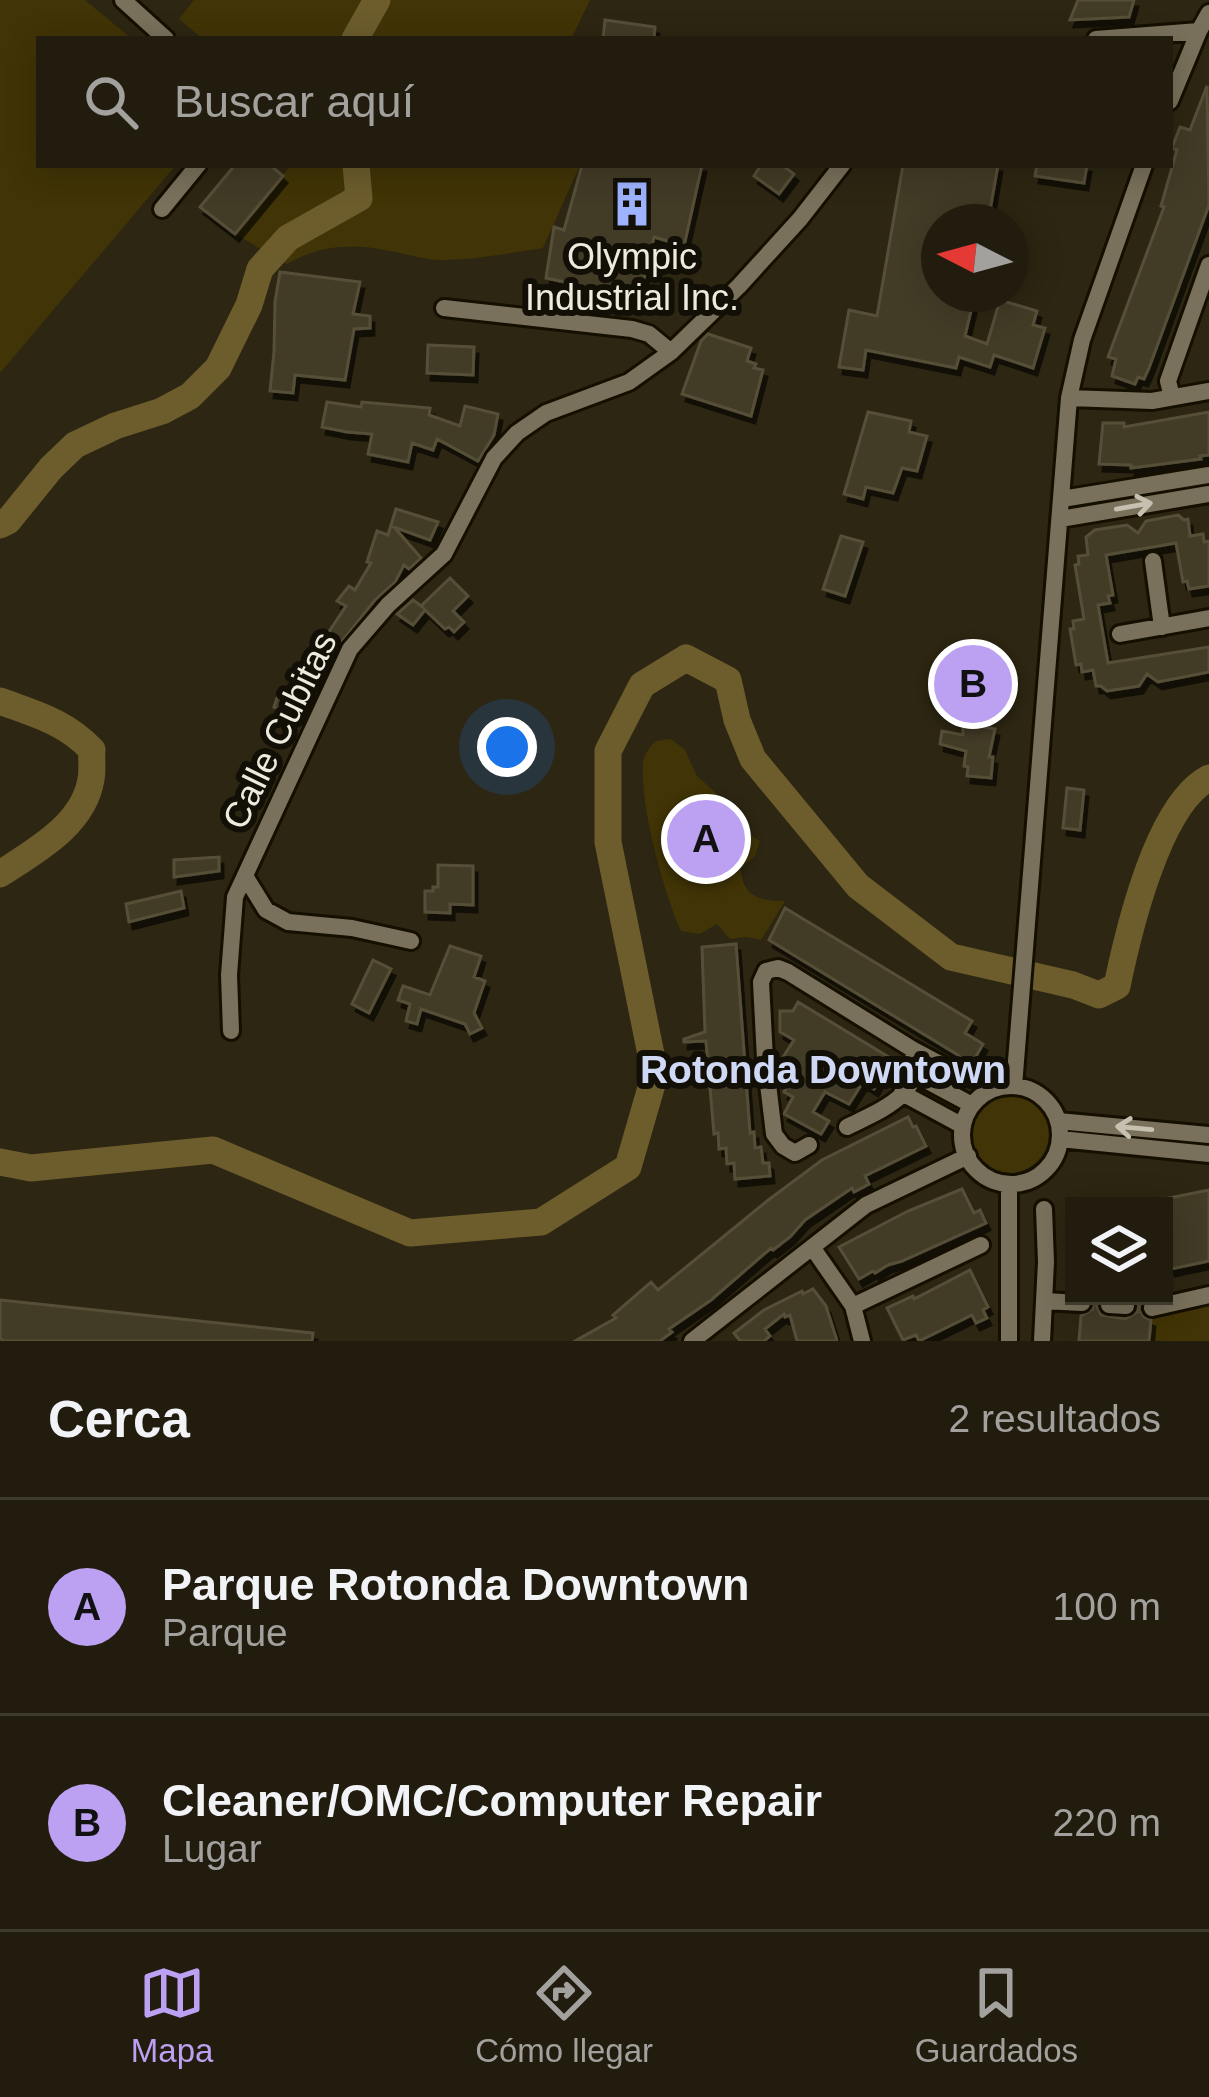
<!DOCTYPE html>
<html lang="es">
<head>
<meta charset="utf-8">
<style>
  :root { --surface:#221c0e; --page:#2a2517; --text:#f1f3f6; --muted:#a2a19e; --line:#3f3a2e; --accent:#bca0f2 }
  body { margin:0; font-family:Helvetica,sans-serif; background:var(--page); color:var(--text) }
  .controls { position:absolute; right:36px; bottom:36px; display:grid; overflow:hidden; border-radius:0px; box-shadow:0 6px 30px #0003 }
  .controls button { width:108px; height:108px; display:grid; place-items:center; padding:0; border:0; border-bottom:3px solid var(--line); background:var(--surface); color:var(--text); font:60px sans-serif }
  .compass { position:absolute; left:921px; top:204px; width:108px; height:108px; border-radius:50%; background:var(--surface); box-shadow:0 6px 30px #0003; rotate:276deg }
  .you { position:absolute; left:507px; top:747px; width:42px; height:42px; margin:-30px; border:9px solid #fff; border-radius:50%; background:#1a73e8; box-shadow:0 0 0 18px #1a73e833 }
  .badge { display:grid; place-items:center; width:78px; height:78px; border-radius:50%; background:var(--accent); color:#111; font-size:39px; font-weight:700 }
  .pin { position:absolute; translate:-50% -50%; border:6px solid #fff; box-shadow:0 3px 12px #0006 }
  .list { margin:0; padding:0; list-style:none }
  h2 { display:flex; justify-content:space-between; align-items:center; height:156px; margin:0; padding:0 48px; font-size:51px }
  h2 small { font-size:39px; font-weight:400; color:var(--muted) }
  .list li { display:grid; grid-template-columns:78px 1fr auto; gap:36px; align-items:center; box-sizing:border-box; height:216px; padding:0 48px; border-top:3px solid var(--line) }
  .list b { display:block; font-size:45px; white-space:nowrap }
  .list p { margin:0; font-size:39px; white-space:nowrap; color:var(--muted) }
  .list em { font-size:39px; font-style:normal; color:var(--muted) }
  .icon { flex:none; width:66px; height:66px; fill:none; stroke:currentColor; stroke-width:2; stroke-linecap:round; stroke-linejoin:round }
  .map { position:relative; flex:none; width:1209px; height:1341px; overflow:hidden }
  .search { position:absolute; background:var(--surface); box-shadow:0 6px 30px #0003; left:36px; right:36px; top:36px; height:132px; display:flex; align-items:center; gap:30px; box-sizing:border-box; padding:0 42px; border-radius:0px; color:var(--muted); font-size:45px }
  .sheet { height:588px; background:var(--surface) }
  nav { display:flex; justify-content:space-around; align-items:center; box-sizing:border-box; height:168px; border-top:3px solid var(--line); background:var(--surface); font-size:33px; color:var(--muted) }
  nav a { display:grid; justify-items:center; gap:6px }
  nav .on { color:var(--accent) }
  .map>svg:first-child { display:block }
</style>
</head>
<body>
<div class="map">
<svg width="1209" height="1341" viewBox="0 0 1209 1341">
  <defs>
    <filter id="shadow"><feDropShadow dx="4" dy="7" stdDeviation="0" flood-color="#0009"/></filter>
  </defs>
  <rect width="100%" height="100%" fill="#2d2612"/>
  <path fill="#413406" d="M0,0H85L132,39H39V165H176L0,373Z
    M194,0H590L571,39H203L179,19Z
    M291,165H580L543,248C510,253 475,260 441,260C424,260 411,255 395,252C356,243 322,244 287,264L235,234Z
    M671,739L685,750L697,776L716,793L723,807L738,827L760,841L755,856L741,868C741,895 760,902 785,901L761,940L747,937L730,939L717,924L700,934L681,931C664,894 640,806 643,765C643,755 649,748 656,741Z
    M969 1133a40 40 0 1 1 80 0a40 40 0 1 1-80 0Z
    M1209,1304V1341H1151L1152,1317H1161Z"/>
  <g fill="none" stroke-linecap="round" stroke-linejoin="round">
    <path stroke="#6d5d2d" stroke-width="27" d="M355,39L377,0
      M0,525L8,521L51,468L75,445L115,426L162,411L190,396L218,368L249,305L260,269L288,238L359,198L356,165
      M0,701C35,714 66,722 92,750C91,759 93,770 91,779C84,825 35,851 0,874
      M0,1162L31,1168L213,1150L410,1233L541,1222L628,1167L655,1074L608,842V751L642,685L686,658L728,680L737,720L753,759L858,886L951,957L1073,985L1099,995L1117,986C1128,933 1158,804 1209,778"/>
  </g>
  <path fill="#423b26" stroke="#564f39" stroke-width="3" filter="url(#shadow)" d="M1078,0H1134L1129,17L1070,20Z
    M605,20L655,27L654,39H603Z
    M1207,86L1209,205L1149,368L1144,379L1138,377L1135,384L1112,376L1116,359L1108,357L1164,207L1161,206L1177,150L1172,148L1180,127L1190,130Z
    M235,165H270L283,176L235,234L200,207Z
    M582,165H702L684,246L654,237L638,303L600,294L598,303L585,300L568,295L569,283L546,278L554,227L564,230Z
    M761,165H782L794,174L779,194L754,176Z
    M903,165H998L988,222H939V294H975L965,336L987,344L1000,300L1037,311L1033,325L1045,328L1033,368L994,355L990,367L959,357L956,368L866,350L863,370L839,367L849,310L877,316Z
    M1037,165H1087L1084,183L1035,176Z
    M280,272L360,282L353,314L370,316V328L354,329L345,380L295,375L293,393L270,391L274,352L275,302Z
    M708,334L751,348L747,361L756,364L754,368L763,370L751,416L682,394L701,341Z
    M428,345L474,347L473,375L427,373Z
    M327,402L361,407L362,402L430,408L429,415L460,426L465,406L498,414L494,435L478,461L437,439L433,450L412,443L408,462L368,454L372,434L347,432L322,427Z
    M868,412L911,421L909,432L927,436L917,471L902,468L893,493L866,487L863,499L844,494Z
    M1209,412V455L1200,456L1201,459L1131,468V465L1099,464L1103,423H1124V427Z
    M396,509L438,522L430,540L394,527L421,558L409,569L404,565L395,582L375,600L335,650L322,642L346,606L337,601L349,586L355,590L371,563L367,562L377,531L388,535Z
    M1178,515L1184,520L1188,519L1190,536L1203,534L1204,542L1209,541V586L1189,589L1187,581L1183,582L1176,543L1106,555L1113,595L1108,596L1110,603L1098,605L1108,663L1209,647V672L1158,682L1147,674L1139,686L1107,691L1101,686H1096L1093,670L1082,672L1081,664L1076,665L1070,629H1074L1073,621L1084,619L1075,565L1079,564L1078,556L1088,555L1086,537L1095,530L1127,525L1138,533L1146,521Z
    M841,536L863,542L845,596L823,589Z
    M450,578L468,596L453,611L464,622L454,632L449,627L445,629L425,610L413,625L397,614L413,600L424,608L421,606Z
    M304,661L326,670L303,718L274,707L279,692L286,694L288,688L291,689Z
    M958,671L993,673V693H983V727L995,729L989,757H993L991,778L967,776L968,767L964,766L966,751L940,744L942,731L963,735L962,692H958Z
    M1067,788L1084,790L1080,830L1063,828Z
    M219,857V871L174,877V860Z
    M438,865L473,866V905L450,904V913L425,912V891H433V887H438Z
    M181,891L184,908L129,922L126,904Z
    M785,908L972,1021L965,1033L983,1044L966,1074L954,1067L960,1057L958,1055L769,940Z
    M736,944L750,1133L754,1132L755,1148L761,1147L763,1163H769L770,1176L735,1179L734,1163L727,1164L726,1148L719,1149L718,1133L714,1134L706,1041L684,1042V1039L705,1032L702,947Z
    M450,946L481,956L474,977L485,981L474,1013L482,1028L470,1034L465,1024L421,1009L417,1024L406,1021L410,1004L398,1000L403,986L430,995Z
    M373,960L391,969L369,1013L352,1004Z
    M798,1002L892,1059L874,1089L863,1082L849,1104L825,1092L813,1112L829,1121L821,1134L784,1114L793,1097L784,1092L794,1074L780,1062L794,1040L780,1032V1011H793Z
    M908,1117L913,1127L916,1126L926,1146L865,1176L869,1184L854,1192L852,1188L805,1220L790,1237L773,1250L771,1248L711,1300L669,1329L672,1332L660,1341H575L616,1318L613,1315L651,1282L658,1290L767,1201L822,1160Z
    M962,1189L974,1213L980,1210L986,1223L902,1261L888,1265L875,1273L873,1271L859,1279L839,1247L908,1211Z
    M1209,1190V1261L1171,1269L1164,1223V1199Z
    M970,1270L988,1307L983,1310L987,1318L976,1323L972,1315L919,1341L916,1335L903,1340L887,1308L913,1296L914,1299Z
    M813,1289L826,1306L837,1341H797L790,1315L785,1317L784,1314L765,1329L770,1336L764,1341H740L734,1333L764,1310L802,1291L803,1294Z
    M1092,1296H1100L1096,1305L1101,1315L1125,1319L1137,1312L1138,1301L1134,1296H1148L1140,1303L1139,1310L1144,1317L1151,1320L1149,1341H1079L1081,1316L1093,1309Z
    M0,1300L313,1333L312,1341H3L0,1338Z"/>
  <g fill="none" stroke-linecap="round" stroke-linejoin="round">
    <g stroke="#150f00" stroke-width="22">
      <path id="minor" d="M123,0L166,39
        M1096,39L1199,31
        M1170,101L1199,31L1209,13
        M162,209L198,165
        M444,308L632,329L649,334L671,352
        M1172,397L1168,381L1209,265
        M1069,398L1152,401L1209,391
        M1062,499L1209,475
        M1060,519L1209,494
        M1153,561L1162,627
        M1120,634L1209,618
        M245,876L266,910L288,922L352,928L411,941
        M231,1031L229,975L235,897L350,649L388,605L444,554L494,458L517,433L546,413L629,382L671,352L739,286L800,219L842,165
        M912,1049L942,1065
        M916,1075L972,1105
        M1014,1086L1069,398L1082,340L1144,165
        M962 1135a49 49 0 1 1 98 0a49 49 0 1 1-98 0Z
        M902,1093L963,1126
        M1058,1121L1209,1135
        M1060,1139L1209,1154
        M809,1145L795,1153L783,1146L774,1134L765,1059L761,982L766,971L778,968L788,972L912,1049C927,1094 881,1110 847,1127
        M812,1247L853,1306L862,1341
        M1044,1301L1082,1303
        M1109,1305L1126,1306
        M853,1306L981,1245
        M1152,1308L1209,1295
        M692,1341L866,1205L968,1156
        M1009,1341V1184
        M1042,1341L1046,1262L1044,1209"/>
    </g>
    <use href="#minor" stroke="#79715b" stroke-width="16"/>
  </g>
  <defs><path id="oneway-shaft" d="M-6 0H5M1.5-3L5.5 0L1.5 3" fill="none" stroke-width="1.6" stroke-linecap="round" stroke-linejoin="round" transform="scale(3)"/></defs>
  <g stroke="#c5c0b0">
    <use href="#oneway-shaft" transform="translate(1134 506) rotate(-10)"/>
    <use href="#oneway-shaft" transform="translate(1134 1128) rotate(-175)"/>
  </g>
  <defs>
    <g id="building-bare" transform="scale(3.6)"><path d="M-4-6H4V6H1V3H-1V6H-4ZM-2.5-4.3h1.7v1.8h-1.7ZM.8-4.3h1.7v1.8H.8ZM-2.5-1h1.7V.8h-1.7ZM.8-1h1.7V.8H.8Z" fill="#9eb3fd" stroke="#120f07" stroke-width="2.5" paint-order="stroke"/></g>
  </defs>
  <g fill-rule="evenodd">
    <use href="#building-bare" x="632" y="204"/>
  </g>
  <g text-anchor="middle" stroke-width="12" stroke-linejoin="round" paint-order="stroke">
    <g font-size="36" fill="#eeeadd" stroke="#120f07">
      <text x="632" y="269">Olympic<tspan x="632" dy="41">Industrial Inc.</tspan></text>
    </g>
    <g font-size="36" fill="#eeeadd" stroke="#120f07">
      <text transform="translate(279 730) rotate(-64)" y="13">Calle Cubitas</text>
    </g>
    <g font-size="39" font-weight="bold" fill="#cfd8f4" stroke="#120f07">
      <text x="823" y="1083">Rotonda Downtown</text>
    </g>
  </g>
</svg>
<div class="controls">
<button><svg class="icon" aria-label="layers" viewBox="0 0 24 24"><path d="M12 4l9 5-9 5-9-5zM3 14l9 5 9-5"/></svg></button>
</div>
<svg class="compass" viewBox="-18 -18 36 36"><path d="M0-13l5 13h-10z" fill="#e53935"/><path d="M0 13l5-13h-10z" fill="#a2a19e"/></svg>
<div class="you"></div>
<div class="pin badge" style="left:706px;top:839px">A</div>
<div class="pin badge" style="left:973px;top:684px">B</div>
<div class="search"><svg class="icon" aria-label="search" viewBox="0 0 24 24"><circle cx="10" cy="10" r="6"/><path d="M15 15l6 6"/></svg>Buscar aquí</div>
</div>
<section class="sheet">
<h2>Cerca<small>2 resultados</small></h2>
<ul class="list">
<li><span class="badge">A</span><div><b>Parque Rotonda Downtown</b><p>Parque</p></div><em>100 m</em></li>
<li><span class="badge">B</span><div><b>Cleaner/OMC/Computer Repair</b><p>Lugar</p></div><em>220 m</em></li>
</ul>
</section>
<nav>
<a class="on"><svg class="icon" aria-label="map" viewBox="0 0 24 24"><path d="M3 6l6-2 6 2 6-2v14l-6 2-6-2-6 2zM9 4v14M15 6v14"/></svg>Mapa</a>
<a><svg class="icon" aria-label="directions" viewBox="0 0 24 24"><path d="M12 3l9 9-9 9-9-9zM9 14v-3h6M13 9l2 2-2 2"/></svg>Cómo llegar</a>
<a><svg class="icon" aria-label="saved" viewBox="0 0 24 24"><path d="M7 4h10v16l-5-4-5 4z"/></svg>Guardados</a>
</nav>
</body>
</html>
